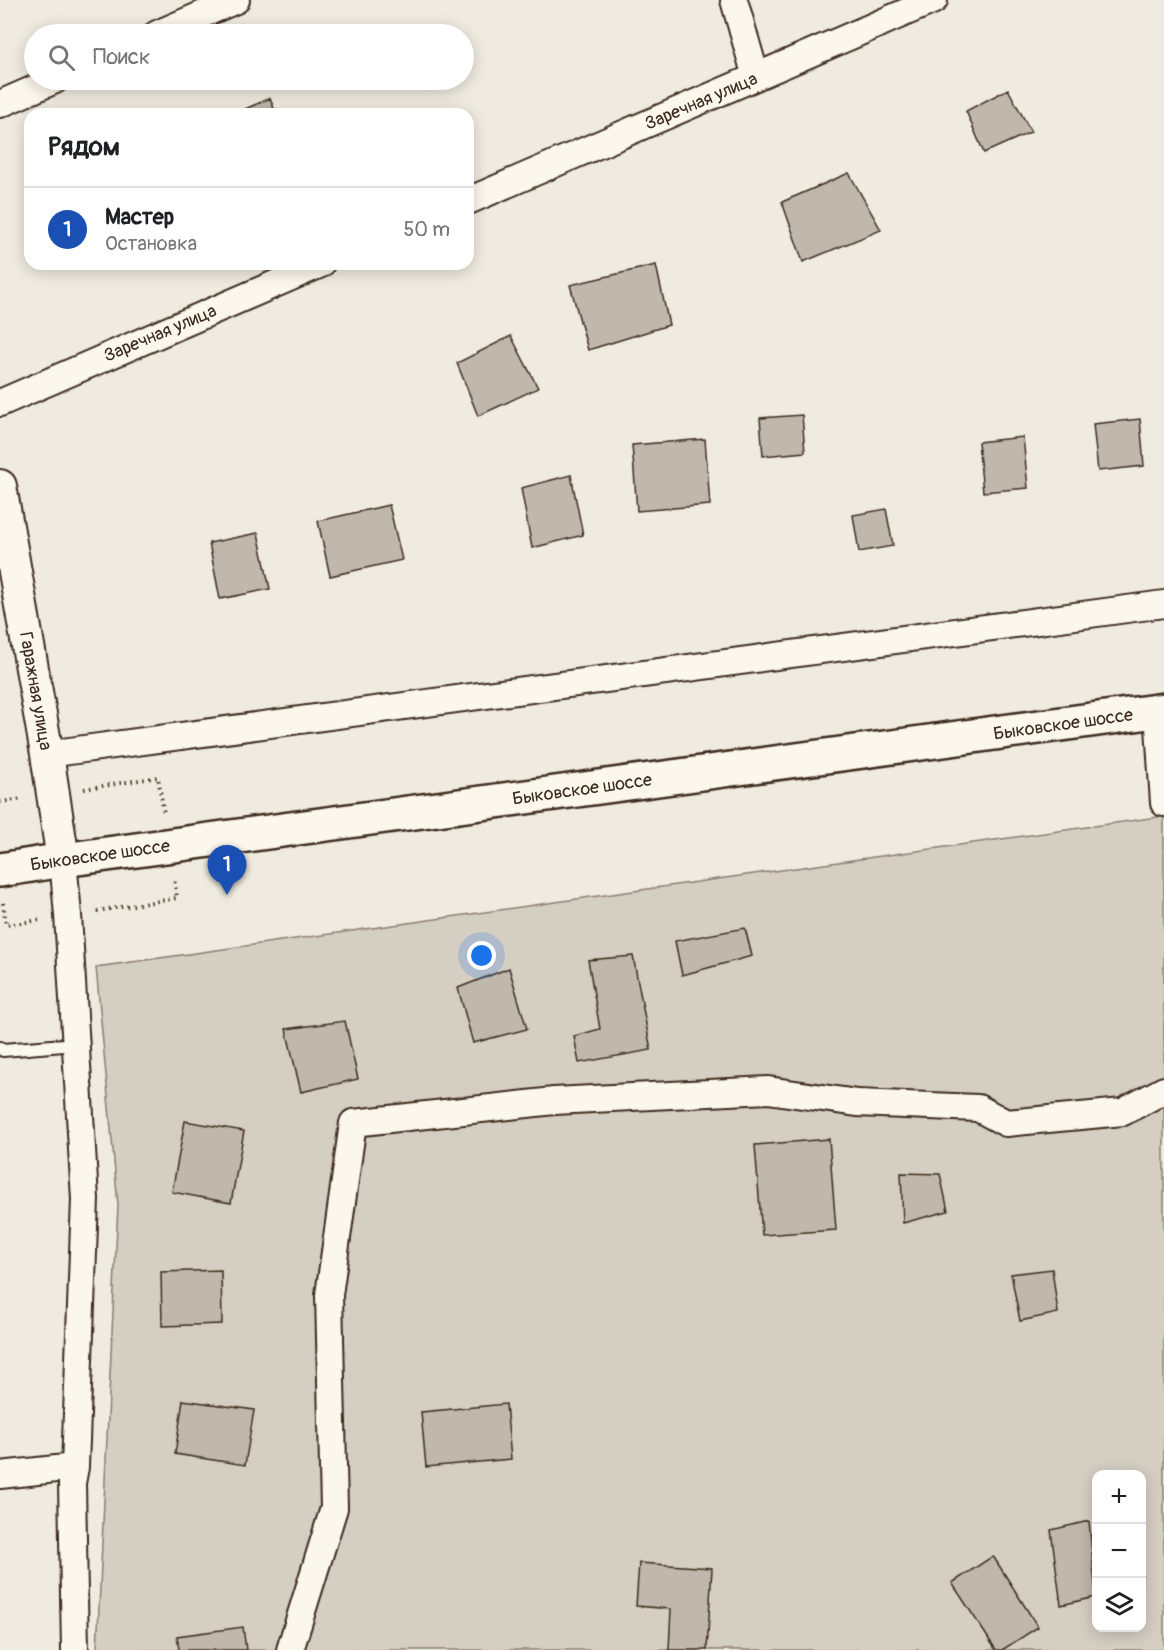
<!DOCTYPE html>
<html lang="ru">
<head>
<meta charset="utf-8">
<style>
  :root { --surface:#fff; --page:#f6f6f6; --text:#202124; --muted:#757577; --line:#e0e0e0; --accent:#1f6fb2 }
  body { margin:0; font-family:Pangolin,sans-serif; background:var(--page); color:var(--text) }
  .controls { position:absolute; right:18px; bottom:18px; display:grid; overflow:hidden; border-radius:12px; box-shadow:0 3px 15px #0003 }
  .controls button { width:54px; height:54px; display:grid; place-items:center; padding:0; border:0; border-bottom:2px solid var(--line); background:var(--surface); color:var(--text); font:30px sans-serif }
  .you { position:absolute; left:482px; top:956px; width:21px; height:21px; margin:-15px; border:4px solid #fff; border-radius:50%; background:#1a73e8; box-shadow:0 0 0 9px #1a73e833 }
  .badge { display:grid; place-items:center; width:39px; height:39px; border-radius:50%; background:var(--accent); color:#fff; font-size:20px; font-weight:700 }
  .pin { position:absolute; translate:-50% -50px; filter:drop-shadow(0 2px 3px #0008) }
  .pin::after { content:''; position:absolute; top:32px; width:21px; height:18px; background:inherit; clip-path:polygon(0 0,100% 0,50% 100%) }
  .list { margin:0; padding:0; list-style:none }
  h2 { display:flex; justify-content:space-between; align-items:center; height:78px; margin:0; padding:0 24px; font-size:26px }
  h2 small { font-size:20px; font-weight:400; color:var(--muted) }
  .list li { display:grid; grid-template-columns:39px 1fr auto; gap:18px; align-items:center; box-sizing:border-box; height:84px; padding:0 24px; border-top:2px solid var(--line) }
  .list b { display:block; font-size:22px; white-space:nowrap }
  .list p { margin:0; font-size:20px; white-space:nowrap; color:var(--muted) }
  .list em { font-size:20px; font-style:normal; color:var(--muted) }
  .icon { flex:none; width:33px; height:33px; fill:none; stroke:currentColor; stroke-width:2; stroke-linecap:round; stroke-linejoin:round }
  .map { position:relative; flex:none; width:1164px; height:1650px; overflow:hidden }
  .search { position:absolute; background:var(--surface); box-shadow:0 3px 15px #0003; left:24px; top:24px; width:450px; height:66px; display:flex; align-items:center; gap:15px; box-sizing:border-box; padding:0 21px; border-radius:33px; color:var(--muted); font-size:22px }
  .panel { position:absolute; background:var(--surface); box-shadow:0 3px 15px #0003; left:24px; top:108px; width:450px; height:162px; border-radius:18px }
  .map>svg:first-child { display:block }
</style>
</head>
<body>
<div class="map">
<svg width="1164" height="1650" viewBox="0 0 1164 1650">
  <rect width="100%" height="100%" fill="#f0ebe0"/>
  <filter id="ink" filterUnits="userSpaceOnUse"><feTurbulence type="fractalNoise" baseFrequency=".0167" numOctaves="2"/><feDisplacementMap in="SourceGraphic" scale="12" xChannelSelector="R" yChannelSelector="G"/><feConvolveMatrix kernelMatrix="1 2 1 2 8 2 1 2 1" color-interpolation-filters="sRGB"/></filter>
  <g filter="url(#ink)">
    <path fill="#d5cec3" stroke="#887c70" stroke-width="1.5" fill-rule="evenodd" d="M1164,816V1650H97L118,1205L96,967ZM1096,1474H1142V1628H1096Z"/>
    <path fill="#c0b8ad" stroke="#3b2a1e" stroke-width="1.5" d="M1008,89L1031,132L984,153L966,111Z
      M270,98L276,114H234Z
      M849,173L881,230L803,262L782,202Z
      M656,265L669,325L588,350L570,285Z
      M511,336L538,388L478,416L457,363Z
      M802,415L805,452L763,456L760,418Z
      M1140,419L1144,466L1098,471L1093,424Z
      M1023,437L1028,488L983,492L978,442Z
      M705,439L710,505L637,511L632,445Z
      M571,475L583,535L532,548L521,488Z
      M389,505L402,560L330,576L318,521Z
      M886,509L893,546L859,552L853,515Z
      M258,533L270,589L220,599L209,543Z
      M745,928L752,956L682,975L675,941Z
      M633,956L651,1050L579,1063L574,1036L600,1029L588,960Z
      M509,968L527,1029L473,1043L458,988Z
      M345,1021L358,1079L301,1092L286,1029Z
      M185,1121L244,1131L231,1203L172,1192Z
      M829,1139L836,1230L762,1235L755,1145Z
      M901,1173L940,1174L948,1211L903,1223Z
      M1052,1269L1058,1313L1020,1321L1011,1274Z
      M221,1270L222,1324L162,1326L161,1272Z
      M183,1400L254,1410L245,1465L175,1454Z
      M506,1404L511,1459L426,1467L421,1412Z
      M1089,1521L1096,1597L1061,1605L1051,1530Z
      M993,1556L1038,1627L1002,1650H996L952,1583Z
      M639,1563L712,1568L707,1650H669L671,1609L636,1606Z
      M243,1627L246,1650H179L177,1636Z"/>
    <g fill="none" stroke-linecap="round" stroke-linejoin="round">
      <g stroke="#3b2a1e" stroke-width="16">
        <path id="service" d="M0,1048L3,1050L76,1044"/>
      </g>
      <g stroke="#3b2a1e" stroke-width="30">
        <path id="minor" d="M734,0L756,77
          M157,34L236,0
          M0,104L55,80
          M468,201L934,0
          M0,403L321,264
          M1158,711L1164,803
          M47,754L1164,604
          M63,860L68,915L85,1199L75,1467L72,1483L75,1650
          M0,1475L75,1467
          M290,1650L334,1508L329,1295L353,1123L554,1101L768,1090L857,1103L978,1108L1006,1123L1123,1112L1164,1090"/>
      </g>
      <g stroke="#3b2a1e" stroke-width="36">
        <path id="tertiary" d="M0,486L47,754L63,860"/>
      </g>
      <g stroke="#3b2a1e" stroke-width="38">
        <path id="primary" d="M0,870L63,860L1164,710"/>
      </g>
      <path stroke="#3b2a1e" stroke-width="4" stroke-dasharray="1.5 4.5" stroke-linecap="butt" d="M84,789L158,777L164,814
        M0,802L23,799
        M3,903L6,925L40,920
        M97,911L177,898L174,878"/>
      <use href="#service" stroke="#fbf7ec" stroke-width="12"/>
      <use href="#minor" stroke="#fbf7ec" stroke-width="26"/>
      <use href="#tertiary" stroke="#fbf7ec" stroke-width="32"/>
      <use href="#primary" stroke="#fbf7ec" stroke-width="33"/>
    </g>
  </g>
  <g text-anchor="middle" stroke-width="6" stroke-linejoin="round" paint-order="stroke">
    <g font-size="18" fill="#3b2a1e" stroke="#fbf7ec">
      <text transform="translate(701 101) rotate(-23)" y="6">Заречная улица</text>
      <text transform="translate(160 333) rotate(-23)" y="6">Заречная улица</text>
      <text transform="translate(36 691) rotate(80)" y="6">Гаражная улица</text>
      <text transform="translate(1063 724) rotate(-8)" y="6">Быковское шоссе</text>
      <text transform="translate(582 789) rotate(-8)" y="6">Быковское шоссе</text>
      <text transform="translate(100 855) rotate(-8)" y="6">Быковское шоссе</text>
    </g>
  </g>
</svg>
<div class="controls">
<button>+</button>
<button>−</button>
<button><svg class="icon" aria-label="layers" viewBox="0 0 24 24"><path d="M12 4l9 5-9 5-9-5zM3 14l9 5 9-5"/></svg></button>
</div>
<div class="you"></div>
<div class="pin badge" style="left:227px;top:895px;background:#1a4fb4">1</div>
<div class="search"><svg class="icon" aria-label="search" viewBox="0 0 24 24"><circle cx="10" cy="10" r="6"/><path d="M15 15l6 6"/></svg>Поиск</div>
<section class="panel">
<h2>Рядом<small></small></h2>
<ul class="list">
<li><span class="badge" style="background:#1a4fb4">1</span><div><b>Мастер</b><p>Остановка</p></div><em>50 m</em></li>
</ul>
</section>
</div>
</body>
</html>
